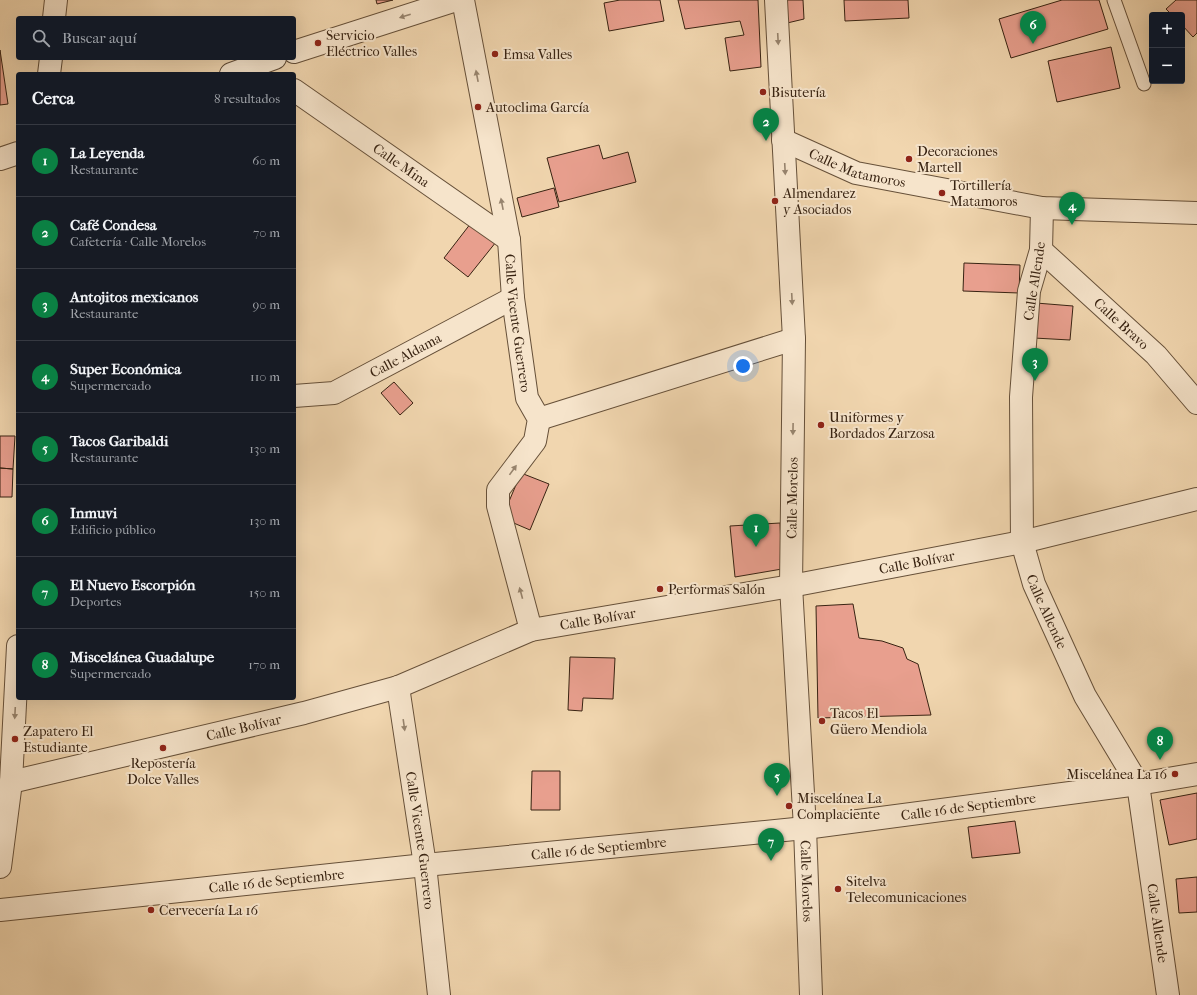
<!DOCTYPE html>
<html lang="es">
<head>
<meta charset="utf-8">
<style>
  :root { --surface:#171b24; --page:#20242c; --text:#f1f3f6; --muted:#9ea1a6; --line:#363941; --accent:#0b8043 }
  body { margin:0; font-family:"IM FELL French Canon",serif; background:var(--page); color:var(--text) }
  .controls { position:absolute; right:12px; top:12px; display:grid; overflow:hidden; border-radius:4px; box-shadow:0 4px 16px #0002 }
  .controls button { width:36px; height:36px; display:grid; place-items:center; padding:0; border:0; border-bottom:1px solid var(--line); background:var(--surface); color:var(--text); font:20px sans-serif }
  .you { position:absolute; left:743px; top:366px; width:14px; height:14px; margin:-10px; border:3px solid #fff; border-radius:50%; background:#1a73e8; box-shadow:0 0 0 6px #1a73e833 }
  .badge { display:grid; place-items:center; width:26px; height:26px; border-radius:50%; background:var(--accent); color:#fff; font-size:13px; font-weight:700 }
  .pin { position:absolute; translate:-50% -33px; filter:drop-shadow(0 1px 2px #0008) }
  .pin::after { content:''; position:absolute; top:21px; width:14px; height:12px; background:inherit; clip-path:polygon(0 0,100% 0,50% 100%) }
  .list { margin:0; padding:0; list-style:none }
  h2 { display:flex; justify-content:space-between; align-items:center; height:52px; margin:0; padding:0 16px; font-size:17px }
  h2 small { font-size:13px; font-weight:400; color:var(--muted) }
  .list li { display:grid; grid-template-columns:26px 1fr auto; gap:12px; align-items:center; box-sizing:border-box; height:72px; padding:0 16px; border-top:1px solid var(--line) }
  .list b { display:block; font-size:15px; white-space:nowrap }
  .list p { margin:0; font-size:13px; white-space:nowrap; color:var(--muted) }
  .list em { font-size:13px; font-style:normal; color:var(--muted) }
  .icon { flex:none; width:22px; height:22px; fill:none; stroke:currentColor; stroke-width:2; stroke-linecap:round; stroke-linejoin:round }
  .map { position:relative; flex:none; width:1197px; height:995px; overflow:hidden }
  .search { position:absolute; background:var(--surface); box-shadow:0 4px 16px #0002; left:16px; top:16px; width:280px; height:44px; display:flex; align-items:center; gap:10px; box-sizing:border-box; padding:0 14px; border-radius:4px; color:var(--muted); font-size:15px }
  .panel { position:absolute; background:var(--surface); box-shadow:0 4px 16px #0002; left:16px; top:72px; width:280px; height:628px; border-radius:4px }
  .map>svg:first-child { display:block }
</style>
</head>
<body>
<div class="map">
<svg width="1197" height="995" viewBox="0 0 1197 995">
  <rect width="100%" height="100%" fill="#f1d6af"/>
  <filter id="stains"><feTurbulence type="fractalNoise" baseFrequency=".005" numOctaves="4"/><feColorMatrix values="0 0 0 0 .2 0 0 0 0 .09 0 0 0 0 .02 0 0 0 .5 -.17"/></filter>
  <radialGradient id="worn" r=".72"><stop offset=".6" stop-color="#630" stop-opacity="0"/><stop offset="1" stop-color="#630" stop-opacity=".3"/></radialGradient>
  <path fill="#e89f8e" stroke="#382312" d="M376,0H393L377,4Z
    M620,0H660L664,21L609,31L604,3Z
    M678,0H758L761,67L730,71L725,38L744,35L740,21L685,29Z
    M781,0H803L804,19L783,24Z
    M844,0H908L909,18L845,21Z
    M1062,0H1099L1108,29L1011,58L999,19Z
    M1176,0H1197V33L1193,37L1182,25V15H1172L1166,9Z
    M1111,47L1120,88L1057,102L1048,61Z
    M0,50L8,104L0,105Z
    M599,145L603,159L628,152L636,182L559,202L547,158Z
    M554,188L559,207L522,217L517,198Z
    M471,223L496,242L468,277L444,258Z
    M964,263L1020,265L1019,293L963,291Z
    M1036,303L1073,306L1070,340L1034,338Z
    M394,382L413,403L400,415L381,393Z
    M0,436H15L13,469L0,468Z
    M0,468L13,469L12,497H0Z
    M521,473L549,484L530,530L502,518Z
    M780,523L782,569L735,577L730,526Z
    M853,604L859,638L882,641L903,648L907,659L918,664L931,715L818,718L816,606Z
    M570,657L615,658L613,699L583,698L582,711L568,710Z
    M532,771H560V810H531Z
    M1197,793V839L1169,845L1160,800Z
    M1015,821L1020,853L972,858L968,827Z
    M1197,877V912L1179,913L1176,879Z"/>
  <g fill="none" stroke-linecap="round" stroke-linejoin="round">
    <g stroke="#665039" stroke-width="15">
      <path id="lane" d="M1114,0L1144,84"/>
    </g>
    <g stroke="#665039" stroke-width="24">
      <g id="street">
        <path id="s1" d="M463,0L509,240L513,298L527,398L539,419L535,441L498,490V506L531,630"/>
        <path id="s2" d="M776,0L794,339L791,586L805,828L811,995"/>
        <path d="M54,18L56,0"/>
        <path d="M294,52L456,0"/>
        <path d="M49,74L51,58"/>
        <path d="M231,74L275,58"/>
        <path id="s3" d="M294,90L509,240"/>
        <path id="s4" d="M783,140L856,173L1042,208L1197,213"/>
        <path d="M0,159L18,153"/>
        <path id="s5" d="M1042,208L1041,250L1029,291L1021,397L1022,542L1034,584L1085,696L1138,784L1168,995"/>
        <path id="s6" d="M1041,250L1156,355L1197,403"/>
        <path id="s7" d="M294,396L334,393L513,298"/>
        <path d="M539,419L794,339"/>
        <path id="s8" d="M398,687L425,865L439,995"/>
        <path id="s9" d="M11,782L304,713L398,687L531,630L791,586L1022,542L1197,499"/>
        <path d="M0,867L11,782L18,646"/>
        <path id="s10" d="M0,910L425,865L805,828L1138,784L1197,774"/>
      </g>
    </g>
    <use href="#lane" stroke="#f6e4cb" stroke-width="13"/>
    <use href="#street" stroke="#f6e4cb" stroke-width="22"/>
  </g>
  <defs><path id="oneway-solid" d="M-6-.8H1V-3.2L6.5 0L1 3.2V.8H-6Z"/></defs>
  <g fill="#97846e">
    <use href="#oneway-solid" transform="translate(405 16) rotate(162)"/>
    <use href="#oneway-solid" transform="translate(778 39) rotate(87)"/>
    <use href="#oneway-solid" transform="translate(477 76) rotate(-101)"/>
    <use href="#oneway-solid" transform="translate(785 169) rotate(87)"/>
    <use href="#oneway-solid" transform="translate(502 204) rotate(-101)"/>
    <use href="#oneway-solid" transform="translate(792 299) rotate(87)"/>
    <use href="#oneway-solid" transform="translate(793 429) rotate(91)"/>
    <use href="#oneway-solid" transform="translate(513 470) rotate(-54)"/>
    <use href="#oneway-solid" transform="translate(521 593) rotate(-105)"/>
    <use href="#oneway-solid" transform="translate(15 713) rotate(93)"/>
    <use href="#oneway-solid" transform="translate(404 725) rotate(82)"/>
  </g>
  <g fill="#8f2418" stroke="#f6e4cb" stroke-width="1.5">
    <circle cx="318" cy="43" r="4"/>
    <circle cx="495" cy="54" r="4"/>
    <circle cx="763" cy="92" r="4"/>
    <circle cx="478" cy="107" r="4"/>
    <circle cx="909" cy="159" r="4"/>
    <circle cx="942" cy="193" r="4"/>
    <circle cx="775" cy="201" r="4"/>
    <circle cx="821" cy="425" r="4"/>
    <circle cx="660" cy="589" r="4"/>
    <circle cx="822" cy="721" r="4"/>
    <circle cx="15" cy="739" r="4"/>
    <circle cx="163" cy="748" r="4"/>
    <circle cx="1175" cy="774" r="4"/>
    <circle cx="789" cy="806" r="4"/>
    <circle cx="838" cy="889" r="4"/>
    <circle cx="151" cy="910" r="4"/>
  </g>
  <g text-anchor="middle" stroke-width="4" stroke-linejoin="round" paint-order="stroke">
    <g font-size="14" fill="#382312" stroke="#f6e4cb" text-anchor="start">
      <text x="326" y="40">Servicio<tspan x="326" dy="16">Eléctrico Valles</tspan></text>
      <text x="503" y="59">Emsa Valles</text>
      <text x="771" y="97">Bisutería</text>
      <text x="486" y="112">Autoclima García</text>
      <text x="917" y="156">Decoraciones<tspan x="917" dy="16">Martell</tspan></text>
      <text x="950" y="190">Tortillería<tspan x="950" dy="16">Matamoros</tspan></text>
      <text x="783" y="198">Almendarez<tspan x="783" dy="16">y Asociados</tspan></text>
      <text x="829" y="422">Uniformes y<tspan x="829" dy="16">Bordados Zarzosa</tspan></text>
      <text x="668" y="594">Performas Salón</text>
      <text x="830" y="718">Tacos El<tspan x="830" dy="16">Güero Mendiola</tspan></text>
      <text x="23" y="736">Zapatero El<tspan x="23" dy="16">Estudiante</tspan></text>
      <text x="163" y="768" text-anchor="middle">Repostería<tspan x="163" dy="16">Dolce Valles</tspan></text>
      <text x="1167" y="779" text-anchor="end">Miscelánea La 16</text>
      <text x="797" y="803">Miscelánea La<tspan x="797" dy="16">Complaciente</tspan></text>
      <text x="846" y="886">Sitelva<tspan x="846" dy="16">Telecomunicaciones</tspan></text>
      <text x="159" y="915">Cervecería La 16</text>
    </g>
    <g font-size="14" fill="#382312" stroke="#f6e4cb">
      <text dy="5" stroke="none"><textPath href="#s3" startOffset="131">Calle Mina</textPath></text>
      <text dy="5" stroke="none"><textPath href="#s4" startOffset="80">Calle Matamoros</textPath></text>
      <text transform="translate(1034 281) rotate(-81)" y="5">Calle Allende</text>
      <text dy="5" stroke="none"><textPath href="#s1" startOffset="328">Calle Vicente Guerrero</textPath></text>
      <text dy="5" stroke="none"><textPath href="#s6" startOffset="109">Calle Bravo</textPath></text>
      <text dy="5" stroke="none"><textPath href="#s7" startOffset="121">Calle Aldama</textPath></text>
      <text transform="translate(792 498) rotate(-89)" y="5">Calle Morelos</text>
      <text dy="5" stroke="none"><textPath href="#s9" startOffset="935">Calle Bolívar</textPath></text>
      <text dy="5" stroke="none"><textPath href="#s5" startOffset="410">Calle Allende</textPath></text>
      <text dy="5" stroke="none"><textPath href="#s9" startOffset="611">Calle Bolívar</textPath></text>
      <text dy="5" stroke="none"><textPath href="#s9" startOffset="239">Calle Bolívar</textPath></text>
      <text dy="5" stroke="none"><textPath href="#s10" startOffset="974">Calle 16 de Septiembre</textPath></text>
      <text dy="5" stroke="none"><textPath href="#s8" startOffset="155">Calle Vicente Guerrero</textPath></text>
      <text dy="5" stroke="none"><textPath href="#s10" startOffset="602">Calle 16 de Septiembre</textPath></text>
      <text dy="5" stroke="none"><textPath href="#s10" startOffset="278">Calle 16 de Septiembre</textPath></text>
      <text dy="5" stroke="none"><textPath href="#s2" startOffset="882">Calle Morelos</textPath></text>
      <text dy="5" stroke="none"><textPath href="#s5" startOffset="746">Calle Allende</textPath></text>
    </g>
  </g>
  <rect width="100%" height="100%" filter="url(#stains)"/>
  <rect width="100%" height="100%" fill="url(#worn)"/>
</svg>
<div class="controls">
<button>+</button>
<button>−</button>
</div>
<div class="you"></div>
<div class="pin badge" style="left:756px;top:547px">1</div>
<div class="pin badge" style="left:766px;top:141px">2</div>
<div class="pin badge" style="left:1035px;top:381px">3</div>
<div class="pin badge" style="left:1072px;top:225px">4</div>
<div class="pin badge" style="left:777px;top:796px">5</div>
<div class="pin badge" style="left:1033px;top:44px">6</div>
<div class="pin badge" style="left:771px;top:861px">7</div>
<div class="pin badge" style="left:1160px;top:760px">8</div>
<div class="search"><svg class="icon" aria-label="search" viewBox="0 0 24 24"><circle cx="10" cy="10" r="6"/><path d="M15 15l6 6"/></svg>Buscar aquí</div>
<section class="panel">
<h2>Cerca<small>8 resultados</small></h2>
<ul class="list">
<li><span class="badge">1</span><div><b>La Leyenda</b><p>Restaurante</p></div><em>60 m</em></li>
<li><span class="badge">2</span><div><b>Café Condesa</b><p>Cafetería · Calle Morelos</p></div><em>70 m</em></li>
<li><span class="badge">3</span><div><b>Antojitos mexicanos</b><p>Restaurante</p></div><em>90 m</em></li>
<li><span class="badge">4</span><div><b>Super Económica</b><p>Supermercado</p></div><em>110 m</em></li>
<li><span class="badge">5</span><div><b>Tacos Garibaldi</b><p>Restaurante</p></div><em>130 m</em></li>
<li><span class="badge">6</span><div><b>Inmuvi</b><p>Edificio público</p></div><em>130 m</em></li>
<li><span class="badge">7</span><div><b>El Nuevo Escorpión</b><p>Deportes</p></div><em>150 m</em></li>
<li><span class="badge">8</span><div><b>Miscelánea Guadalupe</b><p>Supermercado</p></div><em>170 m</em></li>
</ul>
</section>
</div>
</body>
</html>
